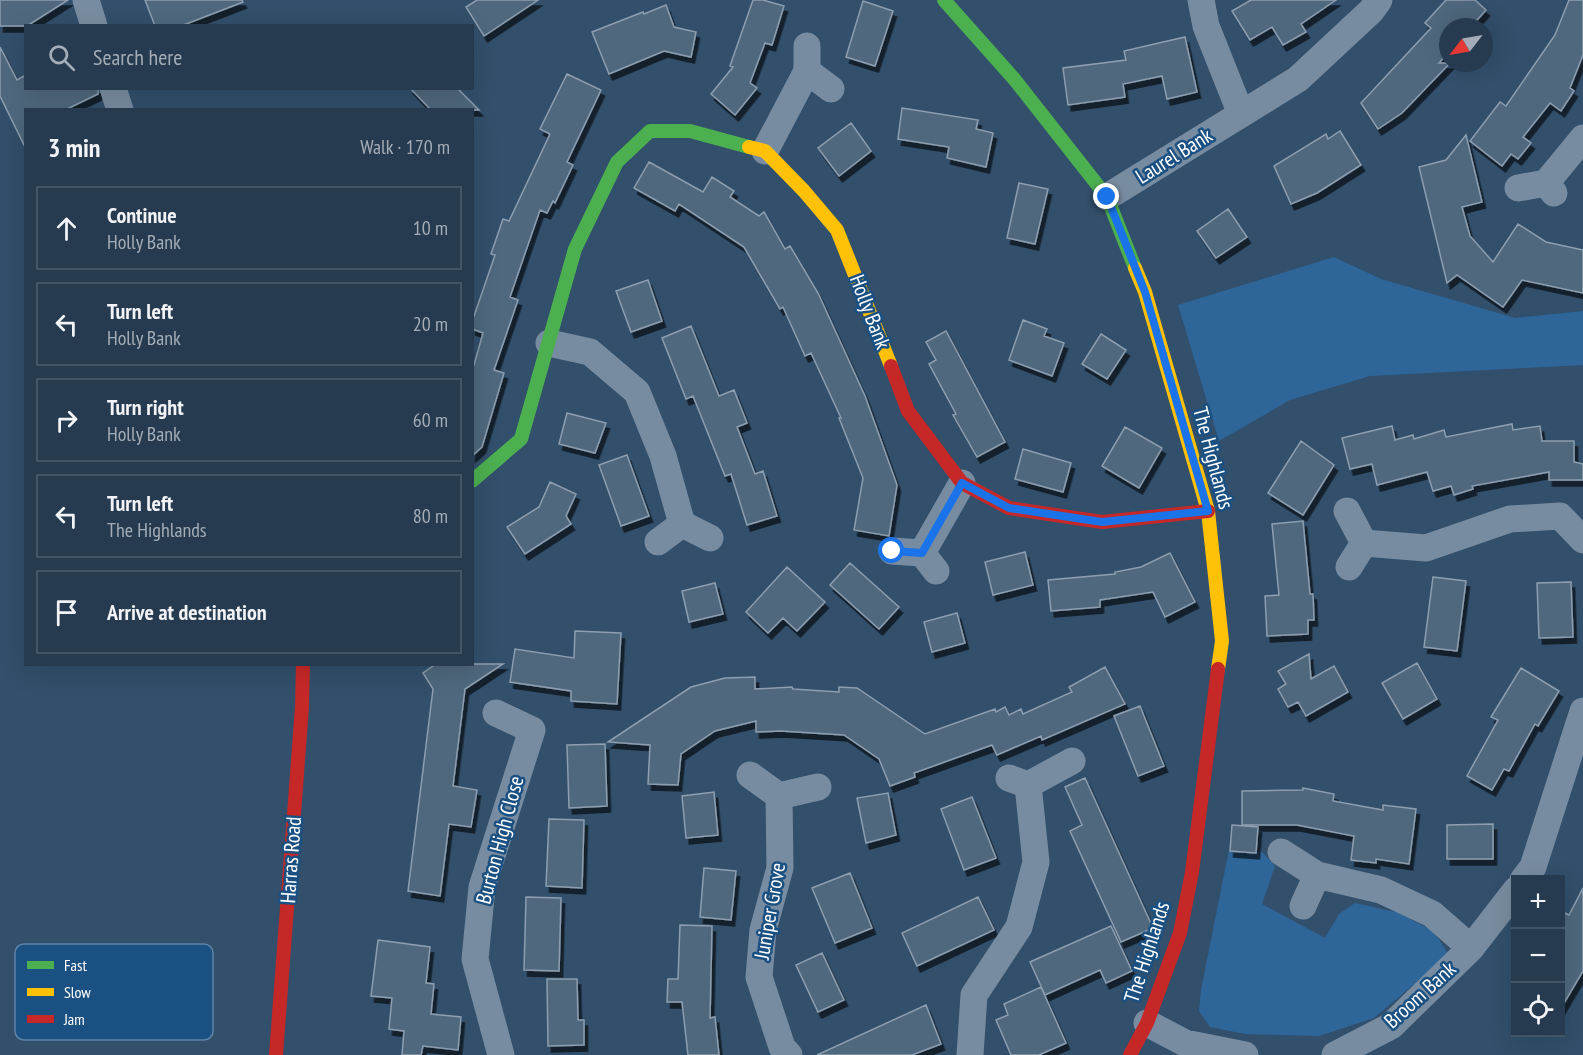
<!DOCTYPE html>
<html lang="en">
<head>
<meta charset="utf-8">
<style>
  :root { --surface:#263b50; --page:#32465a; --text:#f1f3f6; --muted:#a4adb7; --line:#425567 }
  body { margin:0; font-family:"PT Sans Narrow",sans-serif; background:var(--page); color:var(--text) }
  .controls { position:absolute; right:18px; bottom:18px; display:grid; overflow:hidden; border-radius:0px; box-shadow:0 6px 24px #0002 }
  .controls button { width:54px; height:54px; display:grid; place-items:center; padding:0; border:0; border-bottom:2px solid var(--line); background:var(--surface); color:var(--text); font:30px sans-serif }
  .compass { position:absolute; left:1439px; top:18px; width:54px; height:54px; border-radius:50%; background:var(--surface); box-shadow:0 6px 24px #0002; rotate:239deg }
  .stop { position:absolute; width:18px; height:18px; margin:-14px; border:4px solid #1a73e8; border-radius:50%; background:#fff }
  .stop.end { background:#1a73e8; border-color:#fff; box-shadow:0 2px 6px #0008 }
  .list { margin:0; padding:0; list-style:none }
  h2 { display:flex; justify-content:space-between; align-items:center; height:78px; margin:0; padding:0 24px; font-size:26px }
  h2 small { font-size:20px; font-weight:400; color:var(--muted) }
  .list li { display:grid; grid-template-columns:39px 1fr auto; gap:18px; align-items:center; box-sizing:border-box; height:84px; margin:0 12px 12px; padding:0 12px; border:2px solid var(--line); border-radius:0px }
  .list b { display:block; font-size:22px; white-space:nowrap }
  .list p { margin:0; font-size:20px; white-space:nowrap; color:var(--muted) }
  .list em { font-size:20px; font-style:normal; color:var(--muted) }
  .icon { flex:none; width:33px; height:33px; fill:none; stroke:currentColor; stroke-width:2; stroke-linecap:round; stroke-linejoin:round }
  .map { position:relative; flex:none; width:1583px; height:1055px; overflow:hidden }
  .search { position:absolute; background:var(--surface); box-shadow:0 6px 24px #0002; left:24px; top:24px; width:450px; height:66px; display:flex; align-items:center; gap:15px; box-sizing:border-box; padding:0 21px; border-radius:0px; color:var(--muted); font-size:22px }
  .panel { position:absolute; background:var(--surface); box-shadow:0 6px 24px #0002; left:24px; top:108px; width:450px; height:558px; border-radius:0px }
  .map>svg:first-child { display:block }
</style>
</head>
<body>
<div class="map">
<svg width="1583" height="1055" viewBox="0 0 1583 1055">
  <defs>
    <filter id="shadow"><feDropShadow dx="3.5" dy="6" stdDeviation="0" flood-color="#0009"/></filter>
  </defs>
  <rect width="100%" height="100%" fill="#324f6b"/>
  <path fill="#2f669a" d="M1334,257L1381,279L1515,318L1583,311V365L1370,376L1290,400L1219,441L1178,305Z
    M1229,850L1262,852L1275,866L1262,904L1325,938L1339,914L1355,903L1400,913L1434,932L1449,955L1374,1018L1319,1036L1245,1034L1210,1027L1199,1011L1201,990Z"/>
  <path fill="#50677d" stroke="#8c9eaf" stroke-width="1.5" filter="url(#shadow)" d="M0,0H68L27,26H0Z
    M145,0H242L243,2L181,26H155Z
    M477,0H538L484,36L466,7Z
    M753,0H763L784,6L772,45L765,43L750,83L757,88L735,115L711,94L733,67L730,66Z
    M1251,0H1336L1301,24L1306,32L1283,45L1272,27L1250,40L1232,11Z
    M1446,0H1475L1486,10L1471,27H1448V53L1439,63H1450L1402,113L1378,129L1361,103L1431,28L1425,23Z
    M1569,0H1583V55L1570,88L1574,91L1561,111L1550,103L1523,137L1531,143L1518,159L1511,154L1502,166L1470,141L1500,102L1506,106L1555,35Z
    M863,1L893,11L875,66L846,57Z
    M666,5L674,27L696,32L691,57L664,51L609,74L592,32L643,12L644,14Z
    M1185,37L1197,92L1167,99L1162,76L1123,84L1125,97L1068,105L1063,68L1126,60L1124,51Z
    M0,47L17,80L26,75V88H98V94L65,110H26V149L0,96Z
    M567,74L601,90L567,162L573,165L555,203L553,201L547,213L540,210L510,297L518,300L494,370L504,373L482,447L472,456V364L474,365L483,333L472,329V322L495,255L491,254L503,219L509,221L550,134L540,129Z
    M410,88H457L479,110H431Z
    M902,108L978,120L976,129L993,133L986,167L947,158L949,147L898,139Z
    M851,123L871,151L839,176L818,148Z
    M1340,131L1361,165L1317,193L1291,204L1274,166L1326,134L1328,139Z
    M1466,135L1482,202L1462,207L1470,236L1493,262L1518,224L1546,242L1583,250V293L1522,280L1503,307L1457,275L1447,283L1419,167L1446,160Z
    M649,162L703,192L712,177L734,191L730,197L759,216L764,212L785,249L790,246L818,293L865,396L897,485L889,536L854,530L863,478L839,418H841L811,353L805,356L783,307L780,309L744,247L679,204L675,211L634,188Z
    M1019,183L1048,189L1035,244L1007,238Z
    M1228,209L1247,237L1216,258L1197,231Z
    M648,280L662,321L631,332L616,291Z
    M1023,320L1047,329L1044,336L1064,343L1052,376L1009,360Z
    M691,326L719,396L734,390L747,423L737,427L755,474L763,471L777,516L747,525L731,474L725,476L693,396L686,399L662,338Z
    M946,331L1005,442L977,457L953,415L956,414L929,364L936,360L926,342Z
    M1101,334L1126,350L1107,379L1082,364Z
    M567,413L606,423L595,453L559,444Z
    M1512,424L1513,430L1540,426L1542,441H1574V462L1583,464V480H1549V472L1472,486L1473,489L1454,495L1451,486L1433,491L1427,472L1377,485L1372,464L1350,469L1342,438L1392,426L1395,440L1413,435L1414,439L1444,430L1446,437Z
    M1125,427L1162,448L1139,488L1102,466Z
    M1301,441L1334,465L1303,515L1268,493Z
    M1023,449L1071,463L1063,492L1015,479Z
    M627,455L649,516L621,526L599,465Z
    M550,482L576,494L566,516L571,524L525,554L507,527L539,507Z
    M1303,521L1310,594H1313L1314,620H1308V634L1267,636L1265,596L1279,595L1272,524Z
    M1025,552L1033,585L993,595L985,562Z
    M1170,553L1195,602L1165,617L1153,592L1100,600V607L1051,611L1048,580L1115,574V572L1141,567Z
    M850,563L899,607L879,629L830,585Z
    M787,567L825,602L797,631L783,618L768,633L746,612Z
    M1433,577L1466,581L1457,651L1424,647Z
    M1571,582L1573,637L1539,638L1537,583Z
    M715,583L723,614L689,622L682,591Z
    M957,613L965,643L932,652L924,622Z
    M575,631L621,633L617,704L571,701V691L510,682L515,649L574,658Z
    M1309,654L1311,679L1334,666L1348,692L1306,716L1298,702L1288,707L1278,689L1286,684L1278,671Z
    M1417,663L1437,699L1403,719L1382,683Z
    M436,664H503L465,689L453,786L477,790L471,827L449,824L440,896L408,891L433,689L423,673Z
    M1105,667L1125,704L1042,740L1041,736L997,755L992,745L914,773L915,777L890,786L879,759L844,735L781,731L756,732V721L715,731L681,754L678,785L648,784L650,745L608,742L691,687L725,678L755,677V689L792,687L793,689L839,692V687L857,688L925,734L995,709L996,712L1005,707L1009,715L1021,709L1023,714L1072,692L1069,687Z
    M1521,668L1559,691L1538,726L1535,724L1509,771L1504,769L1492,790L1467,776L1498,720L1491,717Z
    M1140,706L1164,766L1138,776L1114,716Z
    M605,744L607,806L569,808L567,745Z
    M1085,778L1153,928L1121,942L1070,831L1082,825L1065,787Z
    M1303,788L1334,794L1333,801L1383,810V805L1416,809L1409,864L1376,859V863L1351,860L1354,836L1297,825H1242V791L1303,790Z
    M714,792L718,835L686,838L682,796Z
    M888,793L896,835L866,843L857,798Z
    M972,797L996,858L964,870L941,809Z
    M549,819L584,820L582,888L546,886Z
    M1493,824V859H1447V825Z
    M1232,825L1258,827L1256,853L1230,851Z
    M704,868L736,871L731,920L700,917Z
    M850,873L872,928L835,943L812,888Z
    M1583,888V971L1560,1010V911L1569,915Z
    M526,897L561,898L559,971L524,970Z
    M978,897L994,930L917,966L902,933Z
    M680,925L712,926L710,1018L715,1017L719,1055H688L682,1002H667L668,979H678Z
    M1111,926L1132,971L1106,983L1100,970L1045,995L1030,962Z
    M378,940L430,947L426,983L434,984L431,1014L461,1017L458,1050L423,1046L421,1055H402L404,1031L389,1029L392,998L371,996Z
    M822,953L844,1000L818,1012L796,965Z
    M547,979H577L578,1020H584V1045L548,1046Z
    M1041,987L1066,1043L1039,1055H1011L996,1020L1008,1015L1004,1004Z
    M926,1005L941,1044L912,1055H817Z"/>
  <g fill="none" stroke-linecap="round" stroke-linejoin="round">
    <path stroke="#788ca1" stroke-width="27" d="M86,0L94,26
      M1201,0L1206,26L1241,114
      M807,71L831,89
      M113,88L120,110
      M765,151L807,71V46
      M1546,183L1583,138
      M1518,188L1546,183L1554,193
      M1107,197L1298,79L1371,11L1379,0
      M549,343L590,352L637,392L663,456L682,524L710,538
      M1347,511L1364,543L1426,548L1510,519L1560,516L1583,540
      M658,542L682,524
      M892,551L922,553L936,571
      M922,553L962,483
      M1349,567L1364,543
      M496,713L532,730L482,887L475,959L501,1055
      M750,775L779,796L780,868L763,930L759,977L782,1047L789,1055
      M1028,785L1072,761
      M779,796L818,787
      M1281,852L1317,875L1381,890L1432,914L1471,948
      M1523,880L1533,867L1583,711
      M1303,906L1317,875
      M1147,1023L1185,1043L1245,1055
      M970,1055L974,995L1019,927L1036,862L1028,785L1009,778
      M1335,1055L1391,1026L1471,948L1516,890"/>
    <path stroke="#4caf50" stroke-width="14" d="M944,0L1015,80L1107,197L1135,268
      M472,481L521,439L575,249L617,162L650,131H690L749,147"/>
    <path stroke="#ffc107" stroke-width="14" d="M749,147L765,151L804,191L837,230L891,366
      M1135,268L1145,292L1208,511L1222,641L1218,669"/>
    <path stroke="#c62828" stroke-width="14" d="M891,366L908,411L962,483L1009,508L1102,522L1208,511
      M276,1055L302,707L303,664
      M1130,1055L1147,1023L1180,933L1192,872L1218,669"/>
  </g>
  <g fill="none" stroke-linecap="round" stroke-linejoin="round">
    <path stroke="#1a73e8" stroke-width="8" d="M892,551L922,553L962,483L1009,508L1102,522L1208,511L1145,292L1107,197"/>
  </g>
  <g text-anchor="middle" stroke-width="5" stroke-linejoin="round" paint-order="stroke">
    <g font-size="21" fill="#fff" stroke="#1b5082">
      <text transform="translate(1174 156) rotate(-32)" y="7">Laurel Bank</text>
      <text transform="translate(870 312) rotate(69)" y="7">Holly Bank</text>
      <text transform="translate(1213 458) rotate(75)" y="7">The Highlands</text>
      <text transform="translate(500 840) rotate(-75)" y="7">Burton High Close</text>
      <text transform="translate(291 860) rotate(-86)" y="7">Harras Road</text>
      <text transform="translate(770 911) rotate(-80)" y="7">Juniper Grove</text>
      <text transform="translate(1147 952) rotate(-72)" y="7">The Highlands</text>
      <text transform="translate(1420 995) rotate(-42)" y="7">Broom Bank</text>
    </g>
  </g>
  <rect x="15" y="944" width="198" height="96" rx="9" fill="#1b5082" stroke="#5f84a8" stroke-width="1.5"/>
  <rect x="27" y="961" width="27" height="8" fill="#4caf50"/>
  <rect x="27" y="988" width="27" height="8" fill="#ffc107"/>
  <rect x="27" y="1015" width="27" height="8" fill="#c62828"/>
  <g font-size="16" fill="#fff">
    <text x="64" y="971">Fast</text>
    <text x="64" y="998">Slow</text>
    <text x="64" y="1025">Jam</text>
  </g>
</svg>
<div class="controls">
<button>+</button>
<button>−</button>
<button><svg class="icon" aria-label="locate" viewBox="0 0 24 24"><circle cx="12" cy="12" r="6"/><path d="M12 2v4M12 18v4M2 12h4M18 12h4"/></svg></button>
</div>
<svg class="compass" viewBox="-18 -18 36 36"><path d="M0-13l5 13h-10z" fill="#e53935"/><path d="M0 13l5-13h-10z" fill="#a4adb7"/></svg>
<div class="stop" style="left:892px;top:551px"></div>
<div class="stop end" style="left:1107px;top:197px"></div>
<div class="search"><svg class="icon" aria-label="search" viewBox="0 0 24 24"><circle cx="10" cy="10" r="6"/><path d="M15 15l6 6"/></svg>Search here</div>
<section class="panel">
<h2>3 min<small>Walk · 170 m</small></h2>
<ul class="list">
<li><svg class="icon" aria-label="ahead" viewBox="0 0 24 24"><path d="M12 20V5M6 11l6-6 6 6"/></svg><div><b>Continue</b><p>Holly Bank</p></div><em>10 m</em></li>
<li><svg class="icon" aria-label="left" viewBox="0 0 24 24"><path d="M17 20v-9H6M10 6l-5 5 5 5"/></svg><div><b>Turn left</b><p>Holly Bank</p></div><em>20 m</em></li>
<li><svg class="icon" aria-label="right" viewBox="0 0 24 24"><path d="M7 20v-9h11M14 6l5 5-5 5"/></svg><div><b>Turn right</b><p>Holly Bank</p></div><em>60 m</em></li>
<li><svg class="icon" aria-label="left" viewBox="0 0 24 24"><path d="M17 20v-9H6M10 6l-5 5 5 5"/></svg><div><b>Turn left</b><p>The Highlands</p></div><em>80 m</em></li>
<li><svg class="icon" aria-label="arrive" viewBox="0 0 24 24"><path d="M6 21V4h12l-3 4 3 4H6"/></svg><div><b>Arrive at destination</b></div></li>
</ul>
</section>
</div>
</body>
</html>
